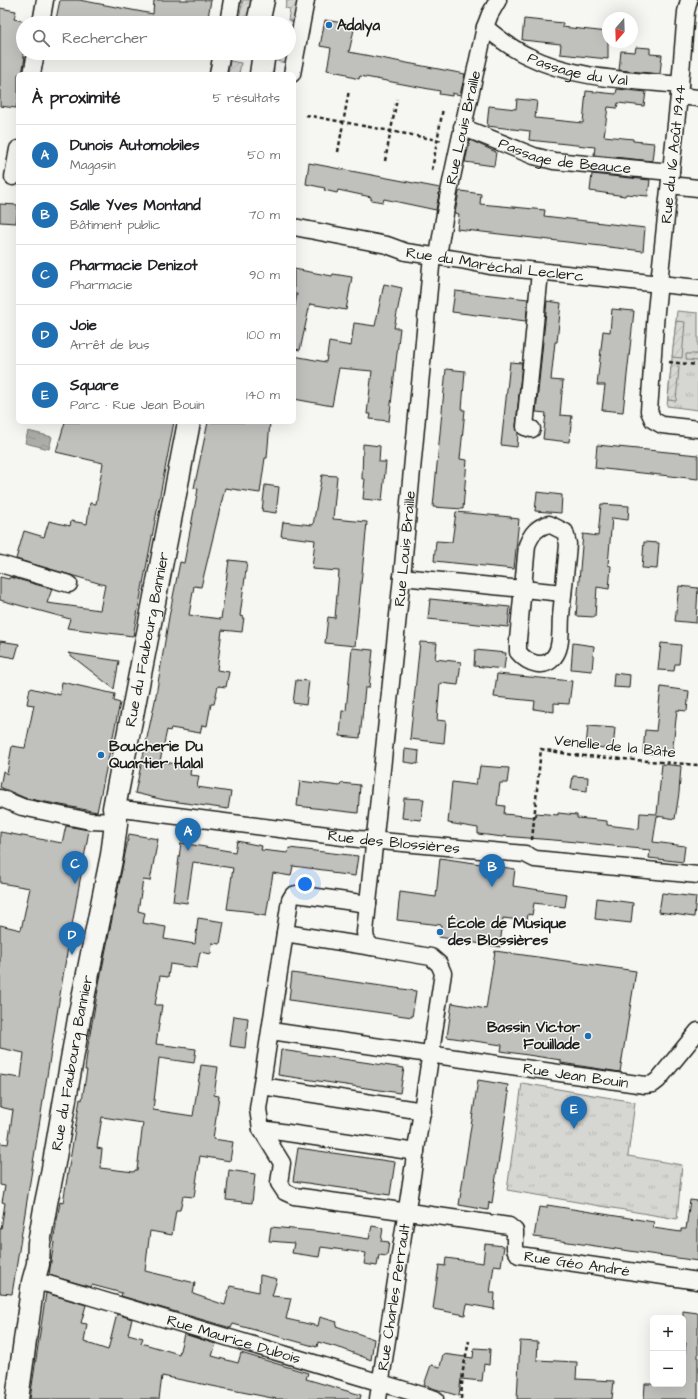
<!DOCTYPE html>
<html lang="fr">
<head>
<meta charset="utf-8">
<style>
  :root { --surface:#fff; --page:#f6f6f6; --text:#202124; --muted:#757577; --line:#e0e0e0; --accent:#1f6fb2 }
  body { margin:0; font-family:"Architects Daughter",sans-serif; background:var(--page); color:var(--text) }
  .controls { position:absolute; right:12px; bottom:12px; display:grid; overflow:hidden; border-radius:6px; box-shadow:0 4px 16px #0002 }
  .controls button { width:36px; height:36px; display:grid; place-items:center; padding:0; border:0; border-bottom:1px solid var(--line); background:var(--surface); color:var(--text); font:20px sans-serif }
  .compass { position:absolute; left:602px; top:12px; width:36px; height:36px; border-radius:50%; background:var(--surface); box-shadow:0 4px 16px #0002; rotate:199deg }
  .you { position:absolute; left:305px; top:884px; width:14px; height:14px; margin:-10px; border:3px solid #fff; border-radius:50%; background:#1a73e8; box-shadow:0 0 0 6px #1a73e833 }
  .badge { display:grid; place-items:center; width:26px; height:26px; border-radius:50%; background:var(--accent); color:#fff; font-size:13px; font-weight:700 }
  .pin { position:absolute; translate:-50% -33px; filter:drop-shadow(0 1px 2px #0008) }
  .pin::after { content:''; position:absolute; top:21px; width:14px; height:12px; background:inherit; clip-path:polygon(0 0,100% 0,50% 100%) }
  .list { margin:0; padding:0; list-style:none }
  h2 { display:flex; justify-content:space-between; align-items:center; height:52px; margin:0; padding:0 16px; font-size:17px }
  h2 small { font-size:13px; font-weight:400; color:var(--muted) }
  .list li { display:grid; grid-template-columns:26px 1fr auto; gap:12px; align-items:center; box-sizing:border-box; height:60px; padding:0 16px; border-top:1px solid var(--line) }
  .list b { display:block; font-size:15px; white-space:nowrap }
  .list p { margin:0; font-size:13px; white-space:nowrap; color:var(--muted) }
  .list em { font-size:13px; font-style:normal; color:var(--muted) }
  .icon { flex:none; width:22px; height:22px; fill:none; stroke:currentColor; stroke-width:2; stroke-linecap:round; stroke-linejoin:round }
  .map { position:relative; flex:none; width:698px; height:1399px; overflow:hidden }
  .search { position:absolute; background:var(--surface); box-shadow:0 4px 16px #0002; left:16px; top:16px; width:280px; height:44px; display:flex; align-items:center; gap:10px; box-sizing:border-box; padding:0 14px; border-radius:22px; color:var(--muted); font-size:15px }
  .panel { position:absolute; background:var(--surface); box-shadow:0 4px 16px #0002; left:16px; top:72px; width:280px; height:352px; border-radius:6px }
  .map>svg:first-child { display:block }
</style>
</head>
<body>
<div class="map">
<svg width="698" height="1399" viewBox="0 0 698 1399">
  <defs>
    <pattern id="grass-tufts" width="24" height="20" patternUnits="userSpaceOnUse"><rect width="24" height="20" fill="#d6d6d2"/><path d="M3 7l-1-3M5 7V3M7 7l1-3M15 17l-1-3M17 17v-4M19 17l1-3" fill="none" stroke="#b7b7b4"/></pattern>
    <pattern id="garden-furrows" width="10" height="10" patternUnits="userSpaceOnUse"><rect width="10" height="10" fill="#d6d6d2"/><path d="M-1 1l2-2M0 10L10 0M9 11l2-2" fill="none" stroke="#b7b7b4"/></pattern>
    <pattern id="water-ripples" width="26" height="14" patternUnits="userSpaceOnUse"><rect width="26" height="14" fill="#acaca9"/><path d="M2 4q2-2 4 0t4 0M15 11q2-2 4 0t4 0" fill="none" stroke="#939391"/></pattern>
  </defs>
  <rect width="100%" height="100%" fill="#f6f6f2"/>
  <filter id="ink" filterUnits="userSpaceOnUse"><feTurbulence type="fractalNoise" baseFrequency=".025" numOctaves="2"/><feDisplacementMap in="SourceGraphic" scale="8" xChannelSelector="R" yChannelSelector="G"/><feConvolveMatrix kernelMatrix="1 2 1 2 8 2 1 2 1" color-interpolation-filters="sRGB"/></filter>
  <g filter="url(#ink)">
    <path fill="url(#grass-tufts)" stroke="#797977" d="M677,311L698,313V410L667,406Z
      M522,1083L635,1102L628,1156L682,1165L677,1219L507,1190Z"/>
    <path fill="url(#garden-furrows)" stroke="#797977" d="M243,0H253L248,23H238Z
      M287,0H298L294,22L288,20L290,9L285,8Z
      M277,53H288L286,63L276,61Z
      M230,61L241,63L239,74H228Z
      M676,321L685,322L682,358L672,357Z
      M686,354H698V361L687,360L686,358Z
      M671,366L679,367L676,401L668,400Z"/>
    <path fill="url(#water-ripples)" stroke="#727271" d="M28,431L52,437L49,449L25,443Z"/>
    <path fill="#c0c0bd" stroke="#1c1c1c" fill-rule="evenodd" d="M60,0H79L153,14L154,0H211L207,23H66V21L56,19Z
      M0,8L16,11L14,19L23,21V57H25L22,74H18V99L16,108L0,106Z
      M524,19L563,23L562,27L608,32V59L560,54L561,44L522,40Z
      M325,20L355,25L349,52L465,74L460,95L452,93V96L439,94L440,91L360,76L359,79L347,76V74L327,70L331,48L320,46Z
      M636,47L650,48V54L662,55L660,74L619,70L621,51L635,52Z
      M617,89L646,92L644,106L618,103L617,108L608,107L604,136L633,139V141L654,143L652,161L594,155L595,147L529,140L530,131L487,126L489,106L516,109L517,99L537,101L535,118L583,123L586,91L616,94Z
      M470,140L496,152L494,166L465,162Z
      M309,163L440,188L436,210L384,199L383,202L371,200V197L338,190L337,193L324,190L325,188L306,184Z
      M592,174L650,180L648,196L626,194L625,196L590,191Z
      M461,191L481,194L480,204L545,210L544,216L645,228L643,251L457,229L459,214L455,213L459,192Z
      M0,204L18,205L16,223L0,222Z
      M294,269L332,276L333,274L352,277L346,310L310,304L300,350L294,349V311L297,294H294Z
      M384,284L402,288L394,328H400L389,421L370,419L371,414H367L372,371L339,368L332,406L294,399V356L326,362L329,342L351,346L354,323L375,326Z
      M455,291L528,299L526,321L452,312Z
      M547,301L561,303L557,342H555L551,380L563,381L560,415L572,416L569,442L543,439L546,413L536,412Z
      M612,309L634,311L623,412L602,410L605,385H597L603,331L610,332Z
      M510,362L522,363L516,426L518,433L517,447L501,445Z
      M446,369L465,371L462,410H465L460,459L467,460L463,509L433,507Z
      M65,422H174L133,636L67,628L70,619L0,600V577L9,579L10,577L52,589L47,603L100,610L105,585L16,559L24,531L44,537L49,521L70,526L71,521L87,524L90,503L96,504L103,463L56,452Z
      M208,422H270L267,458H265L260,493L225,488L201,587L194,586L189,615L221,619L229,560L247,562L240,616L244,617L242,632L222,630L217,670L229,672L226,687L218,686L214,704H211L207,726L202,725L200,733L171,728L170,731L167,730L160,761L191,767L190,775L199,776L197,787L231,792L228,809L164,800L135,793L155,701L169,617L180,562L184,563L198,489L194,488Z
      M363,444L380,446L379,462H386L382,501L363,499L365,479H362Z
      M597,445L698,455V479L595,468Z
      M322,475L337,476L333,519L367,522L355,646L325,643L328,617L335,618L339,571L312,569L315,540L281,536L283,522L313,525Z
      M265,485L279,487L276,513L262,511Z
      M537,492L562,495L561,513L535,511Z
      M601,504L629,506L628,520L612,518L608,565L611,566L609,589L597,587L595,617L576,616L583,534L598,536Z
      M456,512L511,517V518L519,519L514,569L434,561L436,541L452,542Z
      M644,542L659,543L657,569L642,568Z
      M679,586L698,588L696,623L675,621Z
      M430,599L510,607L508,627L428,619Z
      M0,641L19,644L15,658L0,655Z
      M420,642L437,643L435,659L461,662L458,685L440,683L437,720L446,721L444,743L410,739Z
      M573,643L594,646L592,671L571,669Z
      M661,643L681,645L679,664H675L674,671L658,670Z
      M352,648L373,650L369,688H365L360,738L340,736L342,711H346Z
      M475,650L506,653L504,669L474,666Z
      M68,653L119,661L114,689Z
      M614,673L630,675L629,688L613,687Z
      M497,674L572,681L569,704L554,703V712L534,709L535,701L494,697Z
      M296,680L309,681L306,705L293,703Z
      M62,682L115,694L114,701L120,703L97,812L25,798L0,787L3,771L7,774L12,746L25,748L34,705L27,704L30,688L60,695Z
      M661,687L689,691L687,711L677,710L672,755L643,753L645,730L656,731Z
      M588,726L615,728L613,749L586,746Z
      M405,749L419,751L418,764L404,762Z
      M662,764L681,766L679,793L675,819L657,816L653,842L685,846L683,862L649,858L650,850L566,841L503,836V837L478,834V828L448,823L452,782L475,785L476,779H478L480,766L509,768L507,783H500L497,805L505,806L504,814L535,817L536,813L558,815V813L577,815V818L607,821V825L639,829L640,813L657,814Z
      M573,776L588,777L587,791L571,789Z
      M300,781L340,786L341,783L360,785L358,813L297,806Z
      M404,798L424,799L421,820L402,818Z
      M66,826L89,830L64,970L12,1294L0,1293V1228L1,1229L5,1203L2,1202L5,1186L0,1185V1143L8,1144L13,1110L0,1107V1075L21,1078L24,1053L0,1048V925L21,930L30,888L0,883V832L62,843Z
      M129,834L158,839L150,881L143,880L138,911L145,913L143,923L166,927L164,939L195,944L198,918L224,922L220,944L212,943L211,954L200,952L197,968L170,964L168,977L160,976L155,1005H162L156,1044L196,1049L194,1063L159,1058L153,1110L193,1116L201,1065L218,1067L214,1095L219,1096L213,1139L233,1142L230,1161L200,1156L194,1197L183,1196L180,1210H176L172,1235L150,1231L145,1271L195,1283L193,1294L225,1305L230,1286L259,1292L260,1275L277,1279L272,1296L291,1298L286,1319L318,1326L320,1317L337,1322L336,1326L374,1339L371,1360L343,1349L318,1342L317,1347L233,1324L231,1328L121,1296L122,1293L92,1285L91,1287L49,1275L54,1242H53L60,1202L63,1203L80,1099L82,1100L87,1070H85L88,1045L99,984ZM102,1117L143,1123L137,1170H135L134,1172L100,1168L102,1149L97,1148Z
      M237,841L262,846L261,850L288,853L289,848L358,856L355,876L331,873V871L293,866L291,876L273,873L266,916L254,914V912L227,909L233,868L193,862L187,903L173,901L181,843L235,852Z
      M440,858L515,869L513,886L567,894L565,907L534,903L532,915L528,914L527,921L503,918L500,947L439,937L441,925L397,920L400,892L436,897Z
      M662,893L696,897L694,917L659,912Z
      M597,898L633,903L631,923L595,919Z
      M495,951L636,971L620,1072L561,1063V1060L501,1051L502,1045L447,1037L452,1003L486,1009Z
      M292,973L416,991L412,1017L289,1000Z
      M234,1016L248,1018L245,1048L230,1046Z
      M281,1050L404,1068L400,1093L278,1075Z
      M478,1080L508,1085L507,1092H509L492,1203L489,1202L488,1210L459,1205Z
      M298,1148L395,1162L390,1195L293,1181Z
      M229,1170L255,1174L252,1203L226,1200Z
      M690,1200L698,1201V1261L534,1237L539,1207L547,1208V1205L654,1222L653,1228L681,1232V1229H686Z
      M372,1226L383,1228L381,1241L389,1242L387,1256L379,1255L377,1266L364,1264L366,1253L321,1247L319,1257L292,1253L294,1243L269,1241L271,1227L324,1232L369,1239Z
      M485,1244L504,1246L501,1266L494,1265L490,1293H495L494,1309L467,1304L465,1315L433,1309L439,1265L445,1266L446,1258L483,1263Z
      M46,1293L86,1305L81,1323L87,1324L84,1342L108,1350L117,1314L132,1319L128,1334L143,1338L141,1343L179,1354L184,1334L216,1344L212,1356L238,1363L241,1353L308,1373L306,1379L361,1395L360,1399H277L162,1376L159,1399H30Z
      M683,1311L698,1313V1399H644L645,1384H683V1369L686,1343L683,1342Z
      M520,1341L538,1342L537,1360L577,1362L576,1379L614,1381L612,1399H517Z
      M474,1348L490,1349L489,1365L484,1364L482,1381L461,1379L459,1396L429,1387V1386L424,1385L431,1365L440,1367L443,1354L473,1358Z"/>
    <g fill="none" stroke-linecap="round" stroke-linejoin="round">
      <g stroke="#1c1c1c" stroke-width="19">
        <g id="street">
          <path d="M689,0L686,12L679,96L656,311L649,411L653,420L662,425L698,429"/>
          <path d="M41,23L45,0"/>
          <path d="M228,23L232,0"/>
          <path id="s1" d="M485,27C498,38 512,49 528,56C574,79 629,80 680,85"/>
          <path d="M32,74L36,53"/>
          <path d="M218,74L222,53"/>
          <path d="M292,74L306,0"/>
          <path d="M679,96L698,98"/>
          <path id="s2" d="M462,127L534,156L554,161L671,172"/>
          <path d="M13,177L18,149"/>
          <path d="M670,185L698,188"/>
          <path id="s3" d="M294,227L387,245L406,252L461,260L490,266L698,288"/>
          <path id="s4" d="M438,257C449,179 469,104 485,27L490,14L498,0"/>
          <path d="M532,429L525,427L540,272"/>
          <path d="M549,524L565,532L568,544C566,569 563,593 561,617C560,628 562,644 556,654C546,671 528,664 518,652V640L527,545C532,533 537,527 549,524Z"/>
          <path d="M0,564L69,584"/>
          <path d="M402,577L563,593"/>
          <path d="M0,798L22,807L90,821L116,822"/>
          <path id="s5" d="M114,808L359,839L525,854L535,859L698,875"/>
          <path id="s6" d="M368,904L296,894L293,895L290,900L258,1109L261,1129L282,1163L279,1183L285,1192L294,1196L509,1226L515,1231V1249L519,1255L698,1281"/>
          <path d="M285,933L372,947"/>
          <path id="s7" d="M271,1031C395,1049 520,1068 645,1085L653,1084L658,1080L698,1031"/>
          <path d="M262,1086L423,1111"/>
          <path d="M261,1129L416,1152"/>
          <path id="s8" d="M33,1282L48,1284L435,1399"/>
          <path id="s9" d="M378,1399L443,973L439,964L431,957L372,947L366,940L365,932L402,577L432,256"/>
        </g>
      </g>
      <g stroke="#1c1c1c" stroke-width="25">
        <g id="secondary">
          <path d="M258,23L263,0"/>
          <path d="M261,74L264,53"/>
          <path id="s10" d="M17,1399L33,1282L38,1264L39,1243L46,1203L52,1174L80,1013L112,855L116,824L114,808L189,422"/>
        </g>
      </g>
      <path stroke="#1c1c1c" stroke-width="2.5" stroke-dasharray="4 3" stroke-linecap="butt" d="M306,115L443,141
        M338,152L349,90
        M385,161L397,99
        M432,170L443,108
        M669,362L698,365
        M532,840L541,749L573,755L698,765
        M461,1399L463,1370L469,1341"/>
      <use href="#street" stroke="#f6f6f2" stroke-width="16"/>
      <use href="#secondary" stroke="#f6f6f2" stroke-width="22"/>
    </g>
  </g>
  <g fill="#1f6fb2" stroke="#f6f6f2" stroke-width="1.5">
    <circle cx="329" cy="25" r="4"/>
    <circle cx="101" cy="755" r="4"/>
    <circle cx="440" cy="932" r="4"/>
    <circle cx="588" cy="1036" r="4"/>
  </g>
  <g text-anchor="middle" stroke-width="3" stroke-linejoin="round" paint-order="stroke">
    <g font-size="15" font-weight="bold" fill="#1c1c1c" stroke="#f6f6f2" text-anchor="start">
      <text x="337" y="30">Adalya</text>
      <text x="109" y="751">Boucherie Du<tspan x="109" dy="17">Quartier Halal</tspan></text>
      <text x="448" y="928">École de Musique<tspan x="448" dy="17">des Blossières</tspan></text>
      <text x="580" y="1032" text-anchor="end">Bassin Victor<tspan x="580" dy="17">Fouillade</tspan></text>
    </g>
    <g font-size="15" fill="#1c1c1c" stroke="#f6f6f2">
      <text dy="5" stroke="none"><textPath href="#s1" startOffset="104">Passage du Val</textPath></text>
      <text dy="5" stroke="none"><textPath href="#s4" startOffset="132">Rue Louis Braille</textPath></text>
      <text dy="5" stroke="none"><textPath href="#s2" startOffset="108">Passage de Beauce</textPath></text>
      <text transform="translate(673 154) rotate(-84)" y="5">Rue du 16 Août 1944</text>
      <text dy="5" stroke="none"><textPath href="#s3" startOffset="205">Rue du Maréchal Leclerc</textPath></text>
      <text dy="5" stroke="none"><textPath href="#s9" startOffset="914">Rue Louis Braille</textPath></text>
      <text dy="5" stroke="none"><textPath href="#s10" startOffset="772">Rue du Faubourg Bannier</textPath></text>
      <text transform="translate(615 746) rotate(6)" y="5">Venelle de la Bâte</text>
      <text dy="5" stroke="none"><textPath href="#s5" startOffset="282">Rue des Blossières</textPath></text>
      <text dy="5" stroke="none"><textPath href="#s10" startOffset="341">Rue du Faubourg Bannier</textPath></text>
      <text dy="5" stroke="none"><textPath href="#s7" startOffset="308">Rue Jean Bouin</textPath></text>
      <text dy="5" stroke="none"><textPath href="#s6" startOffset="703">Rue Géo André</textPath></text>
      <text dy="5" stroke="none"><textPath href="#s9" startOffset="103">Rue Charles Perrault</textPath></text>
      <text dy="5" stroke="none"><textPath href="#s8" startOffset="209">Rue Maurice Dubois</textPath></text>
    </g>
  </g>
</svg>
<div class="controls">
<button>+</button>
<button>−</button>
</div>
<svg class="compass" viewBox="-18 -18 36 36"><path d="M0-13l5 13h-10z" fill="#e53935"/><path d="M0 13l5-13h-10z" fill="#757577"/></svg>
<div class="you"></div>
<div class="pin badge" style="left:188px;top:851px">A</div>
<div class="pin badge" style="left:492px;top:887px">B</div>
<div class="pin badge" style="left:75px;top:884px">C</div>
<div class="pin badge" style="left:72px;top:955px">D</div>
<div class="pin badge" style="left:574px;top:1129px">E</div>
<div class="search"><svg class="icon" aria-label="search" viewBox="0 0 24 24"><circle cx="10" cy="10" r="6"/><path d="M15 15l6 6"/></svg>Rechercher</div>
<section class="panel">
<h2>À proximité<small>5 résultats</small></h2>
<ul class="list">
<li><span class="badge">A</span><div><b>Dunois Automobiles</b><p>Magasin</p></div><em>50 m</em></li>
<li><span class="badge">B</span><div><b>Salle Yves Montand</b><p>Bâtiment public</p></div><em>70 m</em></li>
<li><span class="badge">C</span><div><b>Pharmacie Denizot</b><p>Pharmacie</p></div><em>90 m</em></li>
<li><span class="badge">D</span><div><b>Joie</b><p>Arrêt de bus</p></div><em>100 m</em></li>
<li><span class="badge">E</span><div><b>Square</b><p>Parc · Rue Jean Bouin</p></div><em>140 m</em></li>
</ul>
</section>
</div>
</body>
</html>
